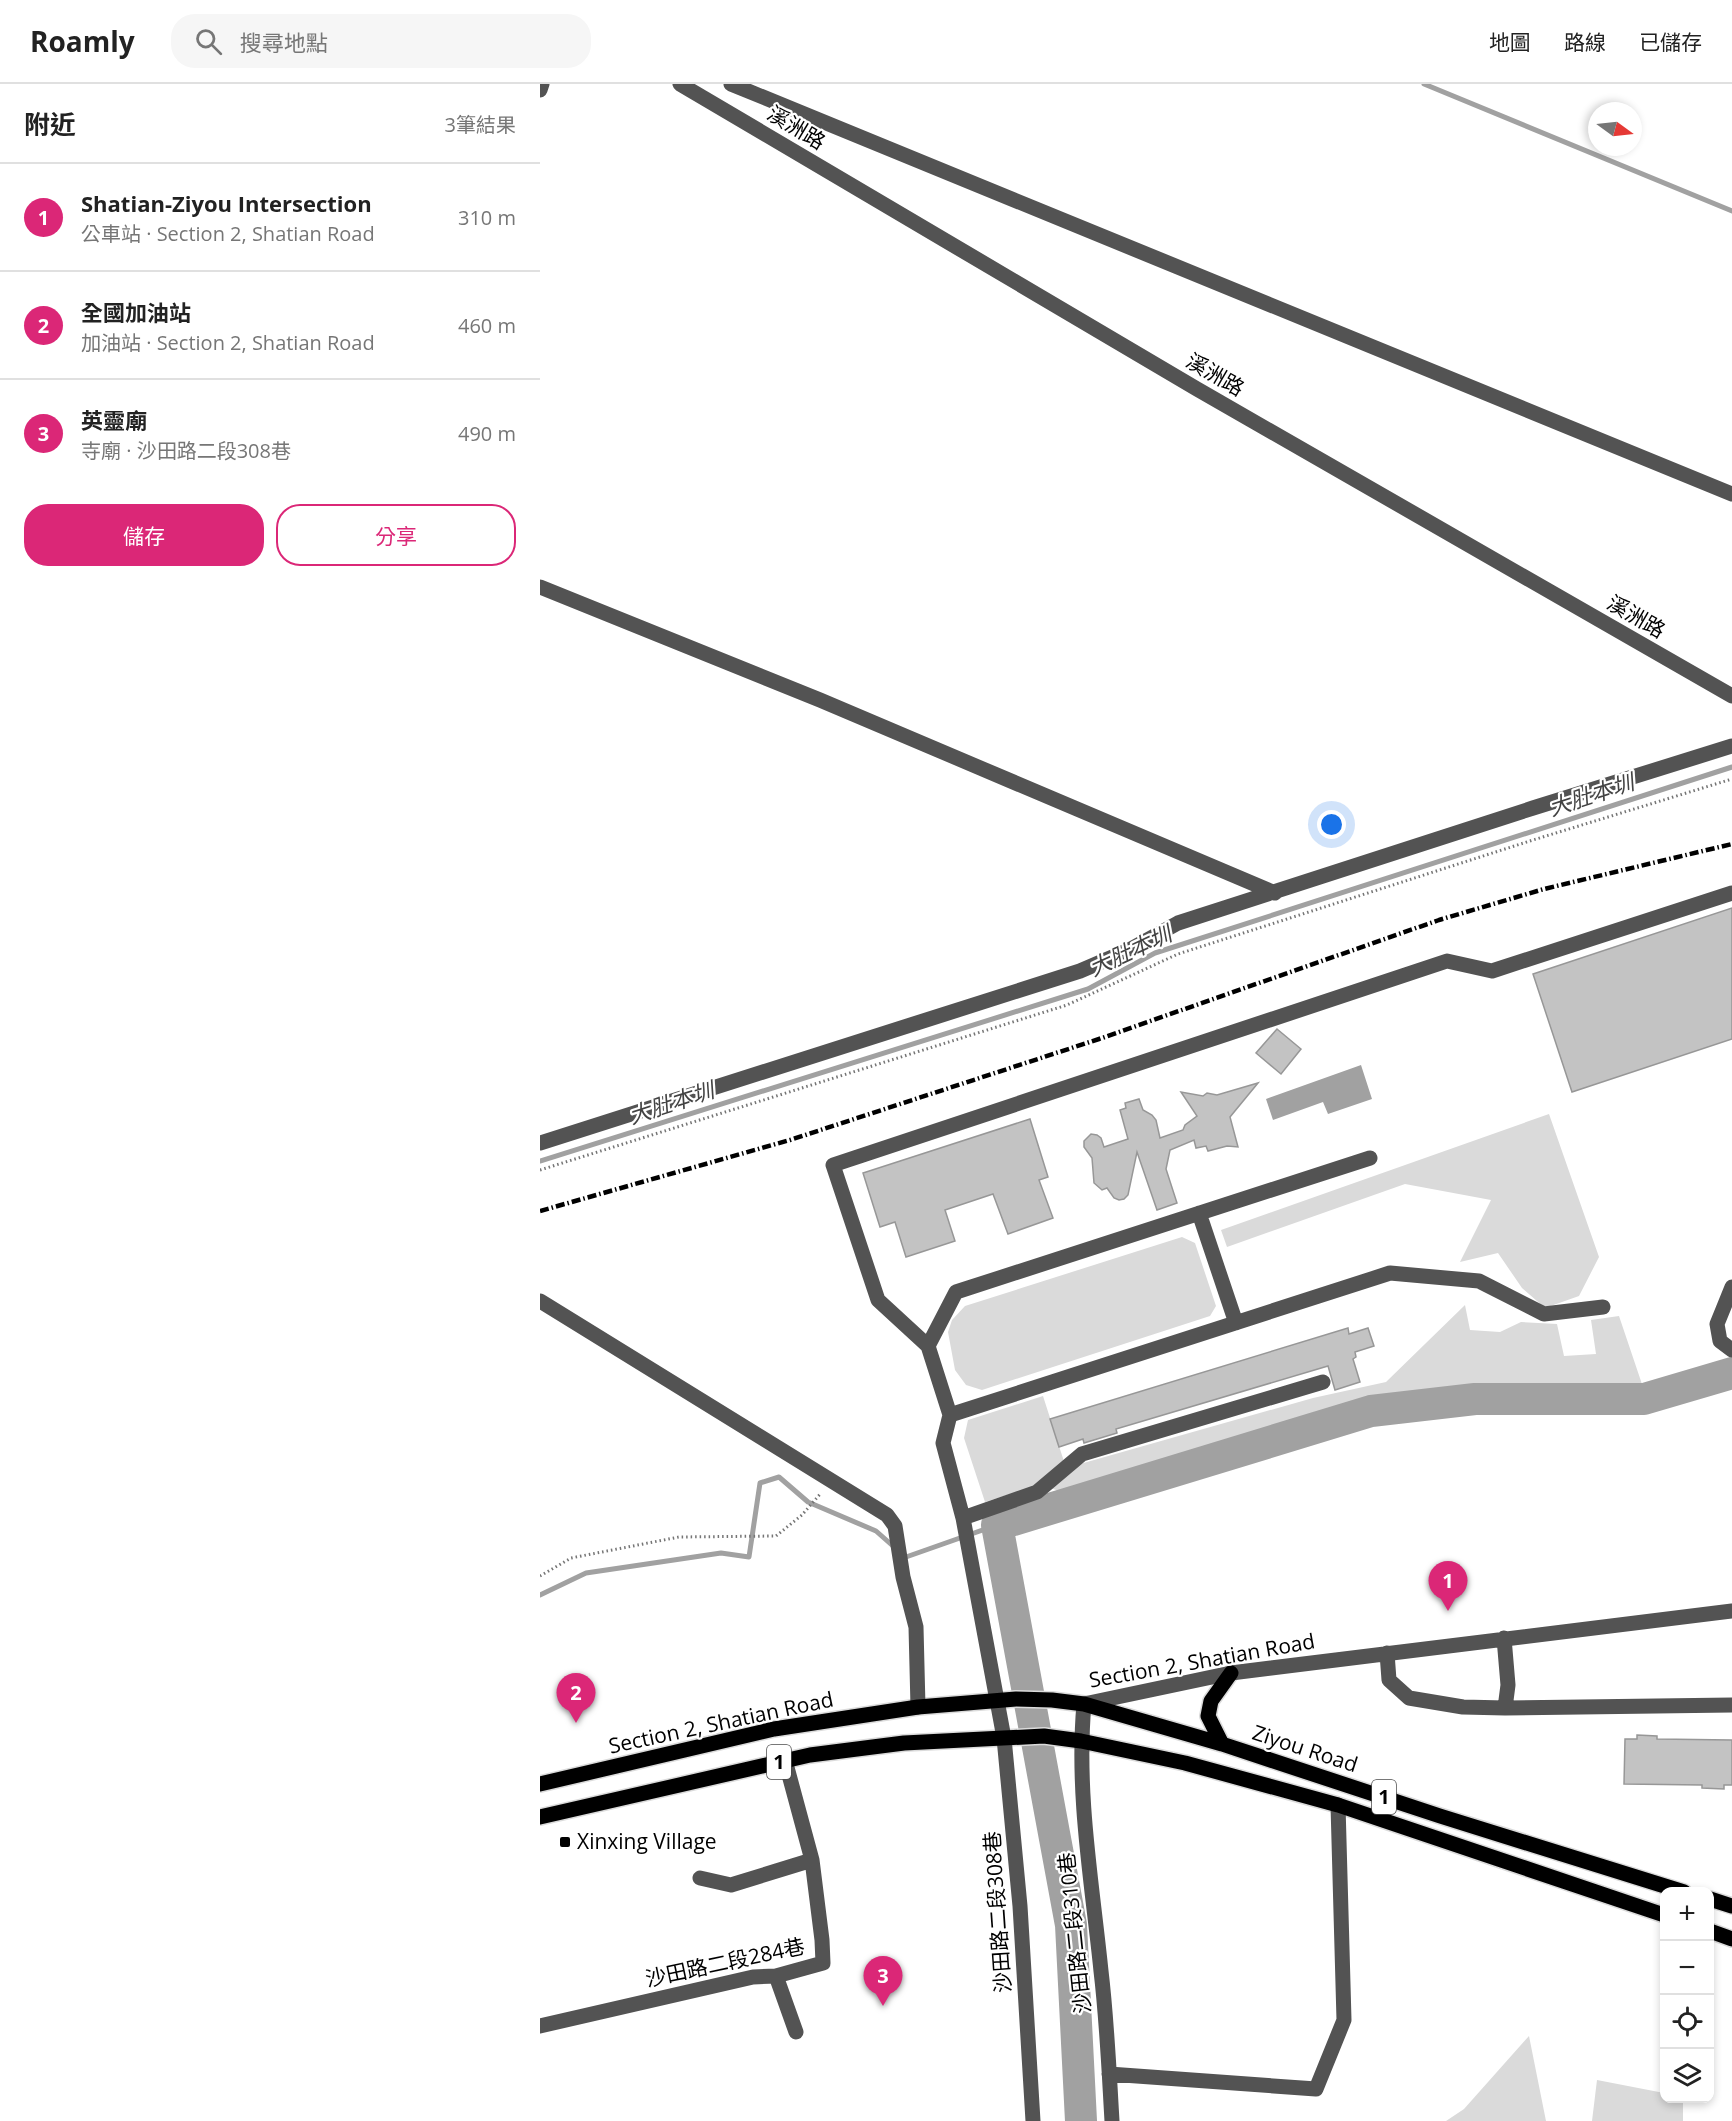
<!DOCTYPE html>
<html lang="zh-TW">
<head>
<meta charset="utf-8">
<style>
  :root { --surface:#fff; --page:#f6f6f6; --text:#222; --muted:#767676; --line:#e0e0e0; --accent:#db2777 }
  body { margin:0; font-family:"Open Sans","Noto Sans TC",sans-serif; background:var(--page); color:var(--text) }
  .controls { position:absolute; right:18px; bottom:18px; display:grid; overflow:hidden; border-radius:12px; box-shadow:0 3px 9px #0003 }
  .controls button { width:54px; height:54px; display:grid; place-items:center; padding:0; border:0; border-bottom:2px solid var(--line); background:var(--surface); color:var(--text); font:30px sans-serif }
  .compass { position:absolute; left:1048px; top:18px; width:54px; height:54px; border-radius:50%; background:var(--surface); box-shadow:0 3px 9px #0003; rotate:105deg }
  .you { position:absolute; left:792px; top:741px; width:21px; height:21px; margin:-15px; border:4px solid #fff; border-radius:50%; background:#1a73e8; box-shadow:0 0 0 9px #1a73e833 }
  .badge { display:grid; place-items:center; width:39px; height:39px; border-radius:50%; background:var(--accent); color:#fff; font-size:20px; font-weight:700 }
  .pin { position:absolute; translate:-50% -50px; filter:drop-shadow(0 2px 3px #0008) }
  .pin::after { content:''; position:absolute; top:32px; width:21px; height:18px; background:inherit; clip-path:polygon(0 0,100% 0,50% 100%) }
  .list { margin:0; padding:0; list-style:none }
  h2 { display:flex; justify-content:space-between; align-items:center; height:78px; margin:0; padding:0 24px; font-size:26px }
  h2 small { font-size:20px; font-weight:400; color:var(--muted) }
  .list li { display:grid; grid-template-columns:39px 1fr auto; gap:18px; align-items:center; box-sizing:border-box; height:108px; padding:0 24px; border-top:2px solid var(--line) }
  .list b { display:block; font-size:22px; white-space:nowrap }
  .list p { margin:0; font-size:20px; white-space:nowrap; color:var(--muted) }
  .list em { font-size:20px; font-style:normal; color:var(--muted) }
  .actions { display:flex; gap:12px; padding:18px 24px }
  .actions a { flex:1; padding:14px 0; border:2px solid var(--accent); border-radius:24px; text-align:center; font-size:21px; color:var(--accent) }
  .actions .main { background:var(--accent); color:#fff }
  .icon { flex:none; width:33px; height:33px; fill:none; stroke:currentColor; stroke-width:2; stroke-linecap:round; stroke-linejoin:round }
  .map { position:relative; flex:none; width:1192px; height:2037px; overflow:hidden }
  header { display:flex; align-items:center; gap:36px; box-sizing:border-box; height:84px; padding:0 30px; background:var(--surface); border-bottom:2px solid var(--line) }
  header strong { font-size:28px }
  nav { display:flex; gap:33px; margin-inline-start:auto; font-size:21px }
  .search { width:420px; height:54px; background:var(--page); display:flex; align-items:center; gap:15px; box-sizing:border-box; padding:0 21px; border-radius:24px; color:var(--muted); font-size:22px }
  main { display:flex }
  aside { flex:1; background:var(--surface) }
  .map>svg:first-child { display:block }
</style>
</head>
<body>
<header>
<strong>Roamly</strong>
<div class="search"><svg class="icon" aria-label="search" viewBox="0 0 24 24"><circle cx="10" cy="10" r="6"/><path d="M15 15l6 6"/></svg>搜尋地點</div>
<nav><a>地圖</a><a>路線</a><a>已儲存</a></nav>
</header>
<main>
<aside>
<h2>附近<small>3筆結果</small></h2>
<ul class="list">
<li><span class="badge">1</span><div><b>Shatian-Ziyou Intersection</b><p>公車站 · Section 2, Shatian Road</p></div><em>310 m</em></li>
<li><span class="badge">2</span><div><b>全國加油站</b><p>加油站 · Section 2, Shatian Road</p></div><em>460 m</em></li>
<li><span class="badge">3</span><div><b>英靈廟</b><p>寺廟 · 沙田路二段308巷</p></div><em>490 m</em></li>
</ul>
<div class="actions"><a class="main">儲存</a><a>分享</a></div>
</aside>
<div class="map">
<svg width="1192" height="2037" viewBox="0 0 1192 2037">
  <rect width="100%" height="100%" fill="#fff"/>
  <path fill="#dadada" d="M1009,1030L1059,1173L1039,1212L1005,1224L982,1204L958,1169L920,1178L951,1116L865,1100L687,1163L681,1146Z
    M642,1153L655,1159L676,1222L670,1232L442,1306L426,1301L415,1286L408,1248L412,1236L425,1222Z
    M925,1221L930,1246L960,1248L981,1238L1017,1240L1024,1272L1056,1270L1051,1236L1079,1232L1106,1312L965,1310L867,1319L546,1418L511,1404L524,1393L445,1418L424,1354L428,1336L503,1312L528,1390L540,1380L773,1314L846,1298Z
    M989,1952L1006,2037H906L924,2025Z
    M1057,1996L1124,2009V2014L1143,2015V2037H1052Z"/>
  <path fill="#a1a1a1" d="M821,981L832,1015L788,1030L783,1018L733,1036L726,1015Z"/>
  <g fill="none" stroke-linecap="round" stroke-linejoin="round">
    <path stroke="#a1a1a1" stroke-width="5" d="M884,0L1192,127
      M0,1077L548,905L615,869L1192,683
      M363,1470L366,1473L457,1441
      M0,1511L46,1489L181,1469L209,1473L220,1399L239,1393L268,1418L336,1447L353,1462"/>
    <path stroke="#a1a1a1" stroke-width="32" d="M541,2037L531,1841L457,1441L831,1327L935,1315H1104L1192,1289"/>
  </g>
  <path fill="#c3c3c3" stroke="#979797" stroke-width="1.5" d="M1192,824V955L1032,1008L993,890Z
    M737,945L761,965L741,990L716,969Z
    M718,999L690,1033L698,1063L687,1062L668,1067L666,1062L656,1064L654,1056L630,1066L626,1085L637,1119L617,1126L597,1068L588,1111L584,1115L579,1116L574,1114L567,1104L562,1106L554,1099L552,1074L544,1063V1057L551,1050L557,1051L561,1054L564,1063L588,1055L580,1026L586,1024L585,1019L599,1015L603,1026L612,1031L616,1036L620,1054L643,1046L645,1041L657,1032L641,1008L663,1012L667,1009L677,1011Z
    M490,1035L508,1093L499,1096L513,1134L468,1150L453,1110L405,1126L415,1157L366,1173L355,1138L340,1143L323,1089Z
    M808,1244L809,1250L828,1244L834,1262L815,1268L816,1273L813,1275L820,1298L795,1306L788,1282L576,1345L577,1349L544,1359L543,1355L519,1363L510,1335Z
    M1097,1651L1117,1652V1655L1192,1656V1701H1184V1705L1162,1704V1701L1084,1700L1085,1655H1097Z"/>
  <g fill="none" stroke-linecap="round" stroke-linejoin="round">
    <g stroke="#dbdbdb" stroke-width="18">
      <path id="major" d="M682,1660L668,1632L671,1617L691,1589
        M0,1700L234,1645L378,1623L476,1615L512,1616L544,1620L682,1660L900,1732L1144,1808
        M0,1733L270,1671L364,1659L504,1652L541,1657L645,1679L798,1721L1124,1831
        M1170,1815L1192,1822
        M1170,1847L1192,1855"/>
    </g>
    <path stroke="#757575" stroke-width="3" stroke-dasharray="1.5 3" stroke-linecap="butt" d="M0,1086L527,921L638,870L993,756L1192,695
      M0,1492L31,1474L139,1453L236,1452L262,1431L281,1409"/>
    <path stroke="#535353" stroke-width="15" d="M140,0L657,305L1192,612
      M191,0L1192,410
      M0,6L2,0
      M0,503L280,616L735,809
      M0,1059L540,887L589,866L638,839L993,724L1192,662
      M659,1129L696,1239
      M1192,1203L1177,1240L1180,1257L1192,1266
      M0,1217L347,1431L355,1442L363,1493L376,1543L378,1623
      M388,1262L338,1216L293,1081L907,877L952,887L1192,809
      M410,1331L850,1189L939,1197L1004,1230L1063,1223
      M423,1434L497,1408L542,1370L783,1298
      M847,1569L849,1596L869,1614L923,1623L965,1624L968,1601L964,1554
      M965,1624L1192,1621
      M160,1794L191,1801L272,1776
      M236,1892L256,1948
      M0,1942L213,1893L236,1892L283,1879L282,1856L272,1776L245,1676
      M569,1990L776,2005L804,1936L798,1721
      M493,2037L480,1822L464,1654L423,1434L403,1359L410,1331L388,1262L416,1208L830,1074
      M572,2037C569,1987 567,1937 561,1887C552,1798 536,1709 544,1620L691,1589L1192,1527"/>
    <use href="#major" stroke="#000" stroke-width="15"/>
    <path stroke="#000" stroke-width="4.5" stroke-dasharray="9 3 1.5 3" stroke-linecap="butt" d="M0,1127L250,1056L559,955L899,836L1004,805L1192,760"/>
  </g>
  <rect fill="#000" stroke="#fff" stroke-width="2" x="19" y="1752" width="12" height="12" rx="3"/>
  <g text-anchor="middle" stroke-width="4.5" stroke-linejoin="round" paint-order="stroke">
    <g fill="#fff" stroke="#4c4c4c" stroke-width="1.5">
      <rect x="227" y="1661" width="24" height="34" rx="4.5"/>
      <rect x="832" y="1696" width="24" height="34" rx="4.5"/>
    </g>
    <g font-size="20" font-weight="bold" fill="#000">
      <text x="239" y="1685">1</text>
      <text x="844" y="1720">1</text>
    </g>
    <g font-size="21" fill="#000" stroke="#fff">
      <text transform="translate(256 44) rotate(31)" y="7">溪洲路</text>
      <text transform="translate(675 291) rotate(30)" y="7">溪洲路</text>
      <text transform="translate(1096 533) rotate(30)" y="7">溪洲路</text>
      <text transform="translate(662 1577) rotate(-10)" y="7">Section 2, Shatian Road</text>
      <text transform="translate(181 1639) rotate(-12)" y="7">Section 2, Shatian Road</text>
      <text transform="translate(765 1665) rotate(18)" y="7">Ziyou Road</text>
      <text transform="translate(458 1828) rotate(-94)" y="7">沙田路二段308巷</text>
      <text transform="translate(535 1849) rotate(-96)" y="7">沙田路二段310巷</text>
      <text transform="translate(185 1879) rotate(-12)" y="7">沙田路二段284巷</text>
    </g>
    <g font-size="21" fill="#000" stroke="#fff" text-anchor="start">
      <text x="37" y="1765">Xinxing Village</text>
    </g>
    <g font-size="22" font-style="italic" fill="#424242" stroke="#fff">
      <text transform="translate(1051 711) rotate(-18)" y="8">大肚本圳</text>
      <text transform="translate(590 867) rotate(-25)" y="8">大肚本圳</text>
      <text transform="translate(131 1019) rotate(-18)" y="8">大肚本圳</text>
    </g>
  </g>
</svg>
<div class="controls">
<button>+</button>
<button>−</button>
<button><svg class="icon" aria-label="locate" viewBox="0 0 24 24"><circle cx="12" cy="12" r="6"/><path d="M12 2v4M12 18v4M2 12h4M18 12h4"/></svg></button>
<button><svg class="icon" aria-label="layers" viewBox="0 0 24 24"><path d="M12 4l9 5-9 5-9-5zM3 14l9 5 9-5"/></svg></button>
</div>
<svg class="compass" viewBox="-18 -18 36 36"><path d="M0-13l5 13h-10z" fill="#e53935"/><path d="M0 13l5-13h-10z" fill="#767676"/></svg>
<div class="you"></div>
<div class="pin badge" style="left:908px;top:1527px">1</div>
<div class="pin badge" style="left:36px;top:1639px">2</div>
<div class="pin badge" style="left:343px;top:1922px">3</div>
</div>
</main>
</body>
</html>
